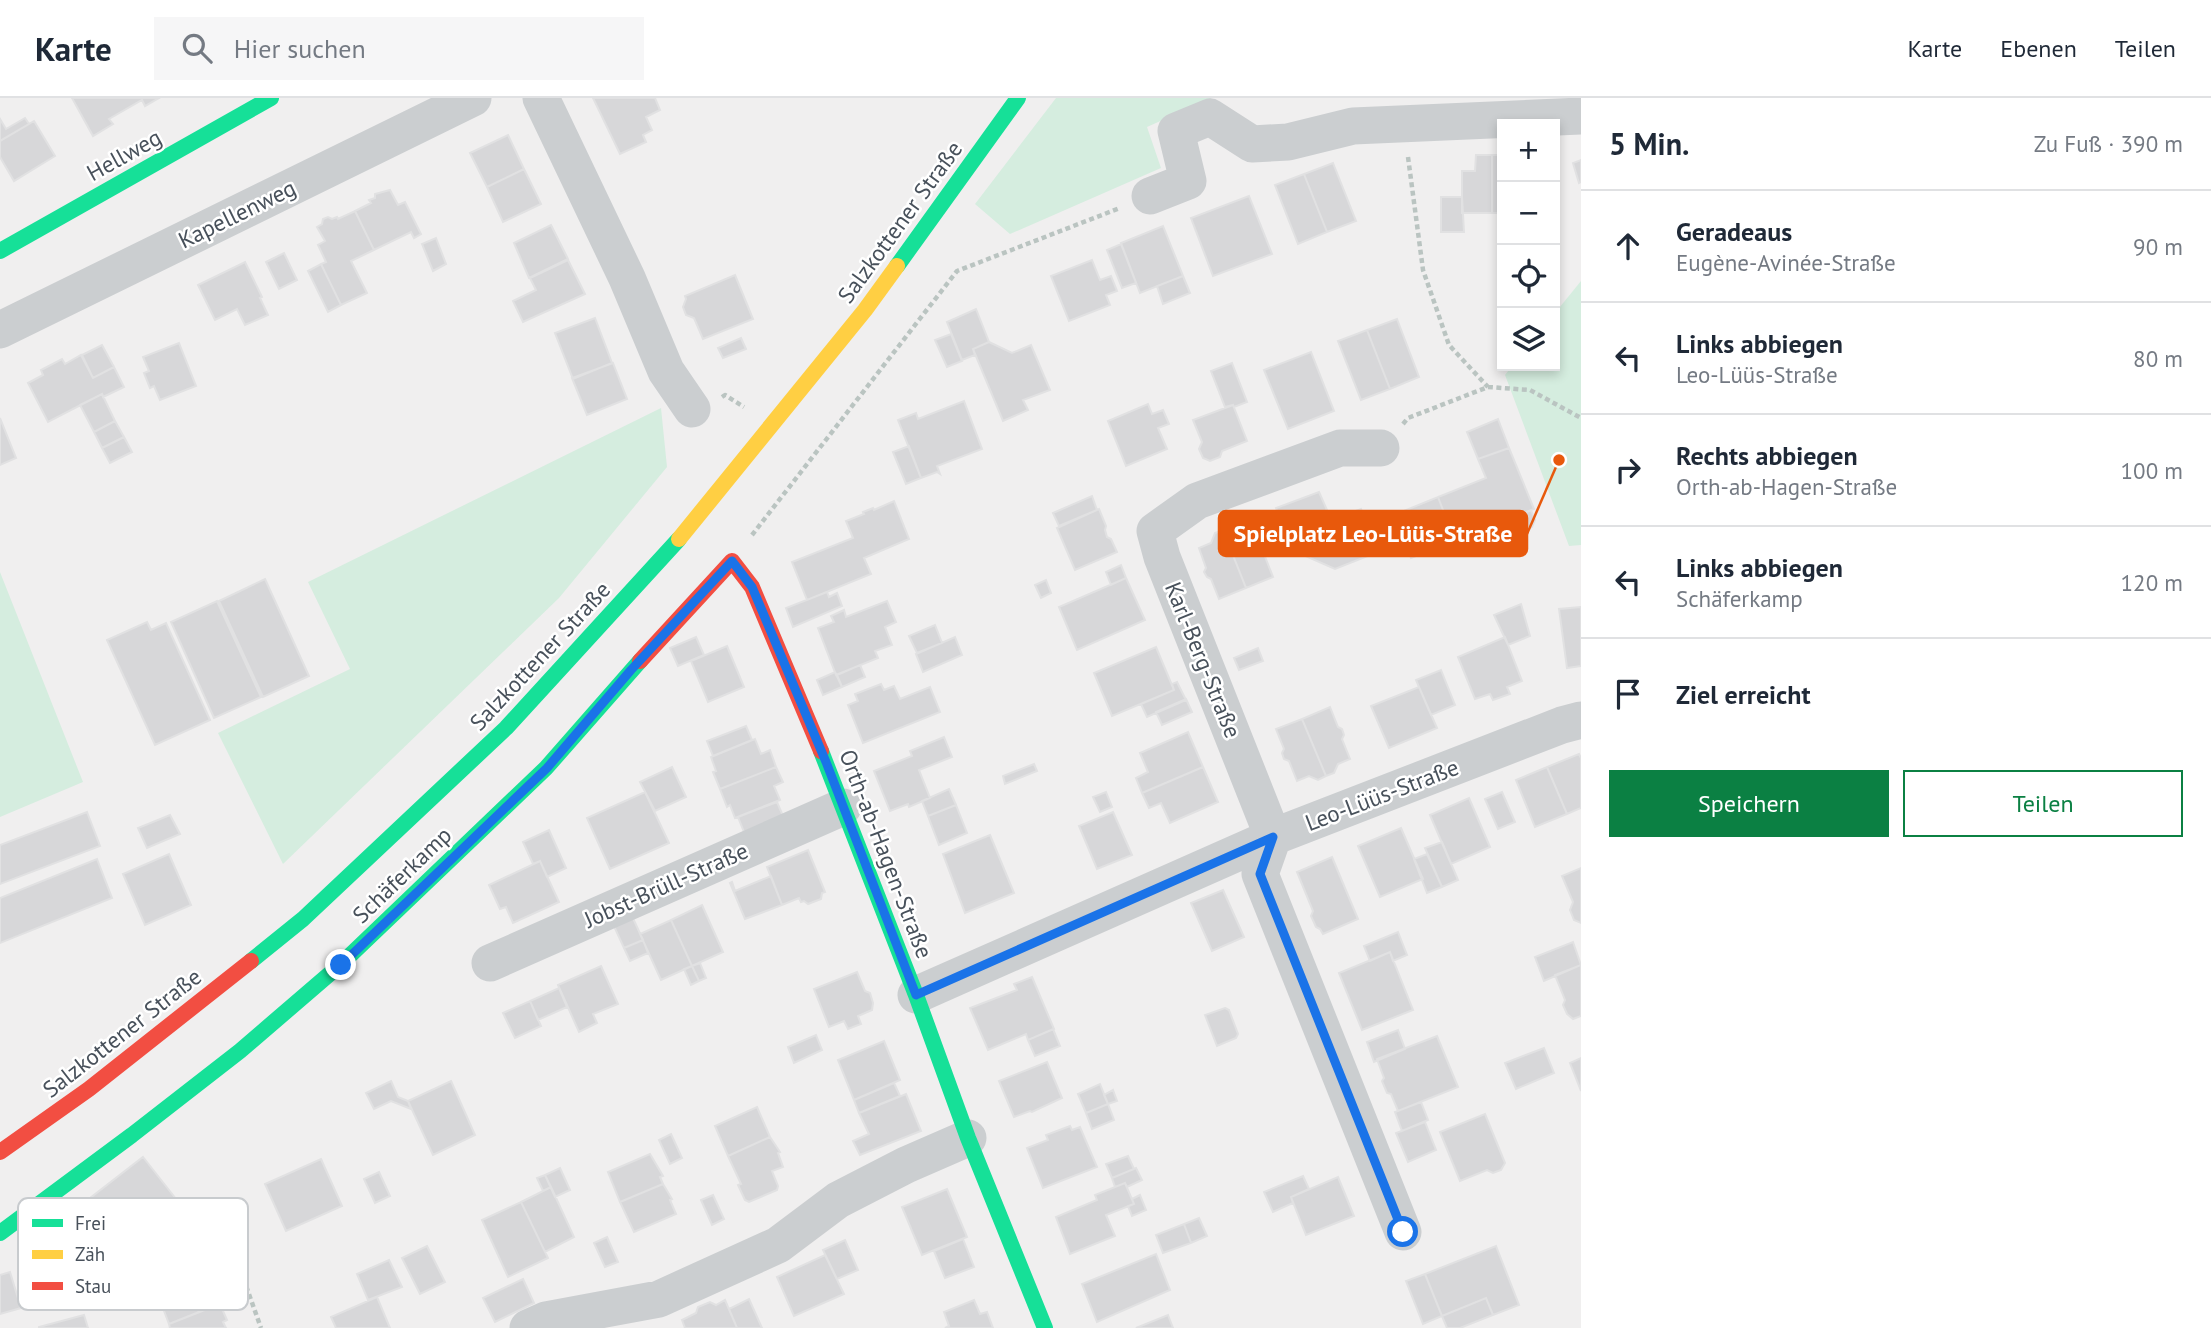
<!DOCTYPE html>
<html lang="de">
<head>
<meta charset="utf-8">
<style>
  :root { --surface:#fff; --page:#f6f6f7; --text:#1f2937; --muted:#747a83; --line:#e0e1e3; --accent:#0b8043 }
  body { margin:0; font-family:"PT Sans",sans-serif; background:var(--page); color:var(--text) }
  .controls { position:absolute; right:21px; top:21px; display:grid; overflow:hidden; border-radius:0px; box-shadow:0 4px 10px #0003 }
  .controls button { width:63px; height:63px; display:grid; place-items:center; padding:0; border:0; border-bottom:2px solid var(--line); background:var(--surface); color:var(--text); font:35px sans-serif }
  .stop { position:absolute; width:21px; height:21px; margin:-16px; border:5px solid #1a73e8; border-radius:50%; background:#fff }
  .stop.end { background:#1a73e8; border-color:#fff; box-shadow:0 2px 7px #0008 }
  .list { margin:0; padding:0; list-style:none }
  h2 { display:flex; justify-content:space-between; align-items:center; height:91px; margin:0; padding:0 28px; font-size:30px }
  h2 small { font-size:23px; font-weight:400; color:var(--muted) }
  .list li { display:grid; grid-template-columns:46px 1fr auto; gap:21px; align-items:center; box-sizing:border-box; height:112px; padding:0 28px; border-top:2px solid var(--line) }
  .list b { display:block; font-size:26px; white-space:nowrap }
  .list p { margin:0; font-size:23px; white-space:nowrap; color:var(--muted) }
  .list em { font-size:23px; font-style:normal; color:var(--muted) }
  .actions { display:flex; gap:14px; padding:21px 28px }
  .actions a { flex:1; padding:16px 0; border:2px solid var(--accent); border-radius:0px; text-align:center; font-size:24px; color:var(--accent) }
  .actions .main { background:var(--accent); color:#fff }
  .icon { flex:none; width:38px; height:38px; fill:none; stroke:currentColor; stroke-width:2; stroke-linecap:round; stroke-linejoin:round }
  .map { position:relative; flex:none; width:1581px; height:1230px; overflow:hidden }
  header { display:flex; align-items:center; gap:42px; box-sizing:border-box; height:98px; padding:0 35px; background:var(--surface); border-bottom:2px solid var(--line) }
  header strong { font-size:33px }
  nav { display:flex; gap:38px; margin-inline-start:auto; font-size:24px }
  .search { width:490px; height:63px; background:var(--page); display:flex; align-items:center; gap:18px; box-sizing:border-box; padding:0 24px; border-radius:0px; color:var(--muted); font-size:26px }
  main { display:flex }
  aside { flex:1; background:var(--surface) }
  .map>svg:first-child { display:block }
</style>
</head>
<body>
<header>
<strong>Karte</strong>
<div class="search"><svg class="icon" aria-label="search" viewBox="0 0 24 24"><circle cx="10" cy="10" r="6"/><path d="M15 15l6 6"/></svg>Hier suchen</div>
<nav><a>Karte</a><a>Ebenen</a><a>Teilen</a></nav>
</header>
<main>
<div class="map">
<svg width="1581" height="1230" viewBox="0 0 1581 1230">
  <rect width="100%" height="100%" fill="#f0efef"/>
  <path fill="#d5eddf" d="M1056,0H1212L1147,29L1161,70L1010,136L975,106Z
    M1581,183V447L1569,448L1505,277L1512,268H1555V215Z
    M661,310L667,369L559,500L283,766L218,635L350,571L308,484Z
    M0,474L83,684L0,719Z"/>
  <path fill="#d7d7d9" stroke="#e1e1e2" stroke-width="2" d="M72,0H159L145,8L142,2L109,21L113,26L93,38Z
    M593,0H655L660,12L646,19L652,32L643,37L646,44L620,56Z
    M25,20L29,26L0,43V21L6,31Z
    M34,23L55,58L14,83L0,59V43Z
    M508,37L524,71L487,89L470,55Z
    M1476,57H1492V115H1462V73H1475Z
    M1492,57H1502V115H1492Z
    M1581,62V84L1579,85L1573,65Z
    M1333,65L1356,123L1327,134L1304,76Z
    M524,71L541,106L503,124L487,89Z
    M1304,76L1327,134L1298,146L1275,87Z
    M390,92L398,107L405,104L421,136L414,140L411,134L374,152L355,113L371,105L369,102L375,100V96Z
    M1249,98L1272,156L1213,178L1191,120Z
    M1441,99H1462L1464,134H1441Z
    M355,113L374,152L351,163L367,195L341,207L321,166L326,164L318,147L325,143L317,129L322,126L323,121L328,119L332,121L337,119L338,121Z
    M551,127L568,161L529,180L514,145Z
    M1163,128L1183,178L1140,195L1121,145Z
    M436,140L446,166L433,173L422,146Z
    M1121,146L1136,185L1122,190L1107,152Z
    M284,155L297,182L279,191L266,164Z
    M568,162L585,196L523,224L513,203L536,192L530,180Z
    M1092,162L1100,182L1111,178L1117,193L1106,197L1110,207L1069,223L1051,178Z
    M245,164L262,199L260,200L268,217L245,227L237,211L215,222L198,187Z
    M321,166L341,207L328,214L308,173Z
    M735,177L753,221L703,241L694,220L686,217L683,209L686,201L685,198Z
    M1183,178L1190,195L1163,206L1157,188Z
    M976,211L989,244L973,251L975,257L962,262L947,224Z
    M595,220L612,265L573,281L555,235Z
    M1397,221L1419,279L1390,291L1367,232Z
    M1367,232L1390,291L1361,302L1338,243Z
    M951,236L962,263L947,269L935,242Z
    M741,240L746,251L723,260L718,250Z
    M989,244L1012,255L1031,247L1050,292L1023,302L1028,312L1003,323L973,251Z
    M179,245L196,288L160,302L154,288L150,290L144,275L149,273L143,259Z
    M102,247L114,269L93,280L82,257Z
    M1311,254L1334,313L1288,331L1264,272Z
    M81,257L93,280L114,269L124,289L103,299L102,296L48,324L28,285L43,277L41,272L62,261L65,266Z
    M613,265L627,301L587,317L572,280Z
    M1232,265L1247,304L1234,309L1233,307L1225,309L1211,273Z
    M102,296L115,323L94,334L80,307Z
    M964,303L982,351L937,368L940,376L937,374L921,380L898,322L916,315L918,321Z
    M1148,306L1152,316L1163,312L1169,326L1158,330L1167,351L1126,368L1108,323Z
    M1233,307L1247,343L1222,353L1220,359L1210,363L1203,360L1199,351L1202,344L1193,322Z
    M0,320L16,360L0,367Z
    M1498,321L1509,350L1478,361L1467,334Z
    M115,323L124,339L102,350L94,334Z
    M124,339L132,354L110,365L102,350Z
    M909,348L921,380L906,386L893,354Z
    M1509,350L1534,411L1455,443L1438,399L1486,380L1478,361Z
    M1319,394L1327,412L1325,413L1327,418L1325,423L1336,427L1342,418L1361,411L1378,454L1335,471L1294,453L1276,410Z
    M1092,398L1097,412L1059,428L1053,415Z
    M1438,399L1455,443L1411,460L1394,417Z
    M894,403L909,441L864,460L871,476L807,502L792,464L853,440L846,423L864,416L863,414L873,410L874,412Z
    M1099,411L1106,428L1105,432L1107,439L1111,441L1117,454L1075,472L1057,430Z
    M1531,412L1535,422L1532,429L1510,437L1504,434L1499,425Z
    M1253,428L1273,479L1246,490L1223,432L1231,429L1240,433Z
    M1223,432L1246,490L1219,501L1211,481L1207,479L1204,474L1206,470L1199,450L1211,445L1215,435Z
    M1121,467L1126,480L1111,487L1106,474Z
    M1126,480L1145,522L1077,552L1059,509Z
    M265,481L309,578L263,599L219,503Z
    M1046,482L1051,495L1041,500L1035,487Z
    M827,494L829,499L837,495L842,508L793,529L786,510Z
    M217,503L261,599L214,620L171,524Z
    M887,503L896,524L885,529L892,547L875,553L878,560L836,577L818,530L834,524L831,518L844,512L846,519Z
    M1521,506L1530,538L1508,547L1494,517Z
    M1581,509V568L1567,570L1559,511Z
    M147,524L151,532L166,525L210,622L155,647L107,542Z
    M935,527L942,545L917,555L909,538Z
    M696,539L704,557L678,568L670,550Z
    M955,539L962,557L923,574L916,556Z
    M1505,539L1522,583L1507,589L1510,596L1493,602L1490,596L1475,601L1458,559Z
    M727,548L744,589L708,604L691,563Z
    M1156,549L1174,592L1112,618L1094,575Z
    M1258,550L1263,563L1239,572L1234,560Z
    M860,567L865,579L842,589L837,577Z
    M1441,572L1455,607L1431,617L1416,582Z
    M835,574L842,589L823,597L817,582Z
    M1177,584L1186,602L1147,619L1141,606L1174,592L1172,586Z
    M881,586L884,592L894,588L900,601L930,589L940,614L863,645L848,607L858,603L855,596Z
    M1419,589L1437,630L1389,650L1371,608Z
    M1186,601L1192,614L1162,627L1156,614Z
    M1330,609L1338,629L1342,631L1344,637L1342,641L1350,661L1338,666L1334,675L1326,678L1302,621Z
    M1302,621L1326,678L1318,682L1309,678L1297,683L1289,663L1284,661L1282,655L1284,651L1276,631Z
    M746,628L752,642L713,658L707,643Z
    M1188,634L1203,669L1142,695L1136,680L1148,674L1140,655Z
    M944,639L952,659L919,672L930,700L909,709L908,706L890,713L874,673L912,658L910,653Z
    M755,641L761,656L770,652L776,669L720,691L713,674L716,673L711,659Z
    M1579,656L1581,660V710L1567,716L1547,669Z
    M1034,666L1037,673L1005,686L1003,678Z
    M672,669L686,699L655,713L640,684Z
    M776,669L783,684L774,688L780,702L735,720L730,707L727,709L720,691Z
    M1203,669L1218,704L1170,725L1161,705L1149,710L1142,695Z
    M1547,669L1567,716L1535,729L1516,682Z
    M949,691L956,707L928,718L922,703Z
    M645,694L669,745L610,771L587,720Z
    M1106,694L1112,709L1100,714L1093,699Z
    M1502,694L1515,724L1498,731L1485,701Z
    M1469,700L1490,749L1451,766L1430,717Z
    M777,704L783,718L744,734L738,719Z
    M956,707L967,735L939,747L928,718Z
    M87,714L100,748L0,786V747Z
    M1113,714L1132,757L1097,771L1079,728Z
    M170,717L180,736L147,750L138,730Z
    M1401,730L1423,781L1380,799L1358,748Z
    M549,732L566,770L547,779L540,763L533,766L523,744Z
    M990,737L1014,795L965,815L943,756Z
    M1442,744L1458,782L1442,789L1425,750Z
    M808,752L825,794L822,795L821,801L808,806L804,803L801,804L799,800L782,807L767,769Z
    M169,756L191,807L145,827L123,776Z
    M1427,756L1442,789L1427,795L1414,761Z
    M1332,759L1358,821L1323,836L1320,831L1316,829L1311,818L1313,813L1297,774Z
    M97,761L112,800L0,845V800Z
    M540,763L559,804L513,825L506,809L500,811L489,787Z
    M1581,770V825L1574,822L1570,812L1573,804L1562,778Z
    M771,778L782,807L745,821L730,785L732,784L735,793Z
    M1223,792L1244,839L1212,853L1191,805Z
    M702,807L723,854L692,868L671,822Z
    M632,818L643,842L624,850L613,826Z
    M671,822L692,868L661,882L640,836Z
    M1398,834L1407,857L1393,863L1390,854L1370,863L1364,848Z
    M643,842L648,855L630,863L624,850Z
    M1573,844L1581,867L1544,883L1535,859Z
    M1390,854L1413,912L1362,932L1339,875Z
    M700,865L706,880L699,883L692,868Z
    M1581,867V918L1573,921L1567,916L1563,907L1565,902L1555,877Z
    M601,868L618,906L593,916L597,925L579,934L558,887Z
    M692,868L699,883L691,887L684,871Z
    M857,874L865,893L870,895L873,905L872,912L858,918L861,926L848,931L844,923L829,929L814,891Z
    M1032,879L1054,931L1028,942L1026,936L988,952L970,910L1017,892L1014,886Z
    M559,890L567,909L538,922L530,903Z
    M530,903L541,928L515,940L503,915Z
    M1225,910L1229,912L1238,936L1236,940L1217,948L1205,917Z
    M1053,931L1060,948L1035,958L1028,942Z
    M1398,932L1405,951L1374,964L1367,944Z
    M816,937L822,952L794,965L788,949Z
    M1437,938L1458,989L1398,1013L1391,996L1387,995L1382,983L1384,980L1377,961Z
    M884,943L900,982L854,1002L838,962Z
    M1544,950L1554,975L1516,991L1505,965Z
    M1581,960V993L1570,965Z
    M1047,964L1062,1000L1032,1014L1030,1013L1014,1019L999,983Z
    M391,983L398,999L408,1003L411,1011L391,1003L374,1011L366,995Z
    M451,983L475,1037L433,1057L408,1003Z
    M894,985L900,998L859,1015L854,1002Z
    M1100,986L1108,1006L1086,1015L1078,996Z
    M1113,992L1117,1003L1108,1006L1104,997Z
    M906,996L921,1033L860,1057L853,1043L869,1036L859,1015Z
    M1421,1004L1428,1022L1402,1033L1395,1014Z
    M1108,1006L1114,1022L1092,1031L1086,1015Z
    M757,1009L770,1039L728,1058L715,1028Z
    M1485,1016L1505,1065L1501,1072L1493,1075L1487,1072L1460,1083L1440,1034Z
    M1425,1024L1436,1052L1408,1064L1396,1035Z
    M1070,1028L1072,1032L1080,1029L1097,1069L1043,1090L1027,1050L1048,1042L1046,1037Z
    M671,1036L682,1060L670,1066L659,1042Z
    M770,1039L780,1054L778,1055L783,1069L772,1073L778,1088L777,1092L749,1104L745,1102L738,1087L741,1086L728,1058Z
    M650,1056L663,1078L660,1079L663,1086L620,1104L608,1074Z
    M1128,1058L1134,1071L1112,1080L1106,1066Z
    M143,1059L180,1106L122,1151L85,1104Z
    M321,1061L342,1108L286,1133L265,1086Z
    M560,1070L570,1092L555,1099L545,1077Z
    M1136,1070L1142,1082L1127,1089L1125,1085L1115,1089L1112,1080Z
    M379,1074L390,1098L375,1105L364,1081Z
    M545,1077L551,1089L543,1093L537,1080Z
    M1303,1078L1309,1091L1291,1099L1293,1105L1273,1114L1264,1094Z
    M1338,1079L1354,1118L1306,1137L1291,1099Z
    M1125,1085L1134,1106L1106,1117L1115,1138L1070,1156L1056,1119L1097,1102L1095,1097Z
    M663,1086L672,1101L670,1102L676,1116L634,1134L620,1104Z
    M551,1089L574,1139L545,1154L521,1104Z
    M947,1091L967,1139L922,1157L902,1109Z
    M713,1097L724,1121L712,1127L701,1102Z
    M1140,1097L1146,1112L1132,1118L1128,1108L1134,1106L1132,1101Z
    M521,1104L548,1160L508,1179L482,1122Z
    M1199,1120L1207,1138L1191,1145L1184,1126Z
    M1184,1126L1191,1145L1163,1155L1156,1137Z
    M607,1139L618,1164L605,1169L594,1145Z
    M963,1141L974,1169L945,1180L934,1153Z
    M845,1142L858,1172L837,1181L823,1152Z
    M427,1148L445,1184L420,1196L402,1160Z
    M1496,1148L1519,1207L1493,1217L1486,1200L1442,1218L1425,1176Z
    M1156,1156L1170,1192L1097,1224L1082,1186Z
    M825,1157L844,1196L794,1218L777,1179Z
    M389,1162L402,1189L368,1202L357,1176Z
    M10,1174L21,1210L0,1216V1177Z
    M1425,1176L1442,1218L1423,1226L1406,1183Z
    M523,1181L534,1205L495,1224L483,1200Z
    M190,1192L199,1214L169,1226L158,1197Z
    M377,1199L390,1230H336L331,1219Z
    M1486,1200L1493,1217L1460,1230H1447L1442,1218Z
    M749,1201L762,1230H737L729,1211Z
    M725,1202L737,1230H685L682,1222L696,1215L698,1209L710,1204L716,1207Z
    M974,1202L980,1216L987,1214L993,1230H945L949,1228L944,1214Z
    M220,1206L227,1222L223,1224L226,1230H170L169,1226Z
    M84,1217L88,1230H39V1229Z
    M1168,1217L1173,1230H1136Z"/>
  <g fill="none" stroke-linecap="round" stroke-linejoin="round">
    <path stroke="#bac4c1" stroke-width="4.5" stroke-dasharray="5 3.5" stroke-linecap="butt" d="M1408,59L1423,172L1449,247L1488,289
      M722,299L725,297L744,309
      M1403,326L1408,320L1488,289L1530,292L1581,320
      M752,437L957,173L1120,110
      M23,1161L31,1187L41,1201L140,1195L244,1182L261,1230"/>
    <path stroke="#cbced0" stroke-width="37" d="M541,0L627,180L666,273L692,311
      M1150,98L1188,83L1176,33L1210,19L1252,46L1288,44L1353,28L1581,18
      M0,232L473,0
      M1381,350H1340L1197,403L1155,433L1162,459L1273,739L1260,776L1403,1134
      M490,865L843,709
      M916,897L1273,739L1562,627L1581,622
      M528,1230L546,1222L659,1201L778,1147L838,1102L906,1067L968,1040"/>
    <path stroke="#16e098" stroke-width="16" d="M0,153L271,0
      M897,168L1018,0
      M821,653L916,897L968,1040L1045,1230
      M251,863L303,821L506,630L679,441
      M0,1135L132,1037L240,953L340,867L546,670L640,563"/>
    <path stroke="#ffcf43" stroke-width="16" d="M679,441L865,212L897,168"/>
    <path stroke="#f24e42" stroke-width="16" d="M640,563L732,463L752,489L821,653
      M0,1054L89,991L251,863"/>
  </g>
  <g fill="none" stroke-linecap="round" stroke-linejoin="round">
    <path stroke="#1a73e8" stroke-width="9" d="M341,867L547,670L631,572L732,463L752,489L826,664L916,897L1273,739L1260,776L1403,1134"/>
  </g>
  <g text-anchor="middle" stroke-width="5" stroke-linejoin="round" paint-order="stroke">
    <g font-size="23" fill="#48515b" stroke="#fff">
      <text transform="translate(124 57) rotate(-29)" y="8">Hellweg</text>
      <text transform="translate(237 116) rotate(-26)" y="8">Kapellenweg</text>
      <text transform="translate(900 124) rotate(-54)" y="8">Salzkottener Straße</text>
      <text transform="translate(540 558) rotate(-47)" y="8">Salzkottener Straße</text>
      <text transform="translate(1203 562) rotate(68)" y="8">Karl-Berg-Straße</text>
      <text transform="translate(1382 697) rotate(-21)" y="8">Leo-Lüüs-Straße</text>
      <text transform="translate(886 756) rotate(69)" y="8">Orth-ab-Hagen-Straße</text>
      <text transform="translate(402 777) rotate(-44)" y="8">Schäferkamp</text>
      <text transform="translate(666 787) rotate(-24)" y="8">Jobst-Brüll-Straße</text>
      <text transform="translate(122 935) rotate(-38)" y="8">Salzkottener Straße</text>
    </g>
  </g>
  <rect x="18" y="1100" width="230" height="112" rx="10" fill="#fff" stroke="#c8cbce" stroke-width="2"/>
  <rect x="32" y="1121" width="31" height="8" fill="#16e098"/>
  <rect x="32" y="1152" width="31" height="9" fill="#ffcf43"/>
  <rect x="32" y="1184" width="31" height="8" fill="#f24e42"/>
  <g font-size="19" fill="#48515b">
    <text x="75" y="1132">Frei</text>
    <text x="75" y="1163">Zäh</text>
    <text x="75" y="1195">Stau</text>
  </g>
  <path fill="none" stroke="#e8590c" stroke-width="2.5" d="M1559 362L1527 436"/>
  <circle fill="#e8590c" stroke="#fff" stroke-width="2.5" cx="1559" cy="362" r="7"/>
  <rect fill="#e8590c" stroke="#e8590c" stroke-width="2.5" x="1219" y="413" width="308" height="45" rx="7"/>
  <g font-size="24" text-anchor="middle" font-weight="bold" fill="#fff">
    <text x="1373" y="444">Spielplatz Leo-Lüüs-Straße</text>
  </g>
</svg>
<div class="controls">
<button>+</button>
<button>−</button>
<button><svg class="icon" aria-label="locate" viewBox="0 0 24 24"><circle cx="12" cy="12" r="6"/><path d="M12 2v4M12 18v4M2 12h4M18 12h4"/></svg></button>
<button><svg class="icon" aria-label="layers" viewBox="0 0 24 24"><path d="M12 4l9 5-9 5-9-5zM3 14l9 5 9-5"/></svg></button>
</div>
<div class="stop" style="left:1403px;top:1134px"></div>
<div class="stop end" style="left:341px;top:867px"></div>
</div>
<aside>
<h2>5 Min.<small>Zu Fuß · 390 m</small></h2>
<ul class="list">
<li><svg class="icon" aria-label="ahead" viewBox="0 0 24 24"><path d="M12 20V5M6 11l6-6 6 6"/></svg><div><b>Geradeaus</b><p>Eugène-Avinée-Straße</p></div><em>90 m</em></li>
<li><svg class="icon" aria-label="left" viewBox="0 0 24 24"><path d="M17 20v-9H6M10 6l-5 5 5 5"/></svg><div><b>Links abbiegen</b><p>Leo-Lüüs-Straße</p></div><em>80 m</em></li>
<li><svg class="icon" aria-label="right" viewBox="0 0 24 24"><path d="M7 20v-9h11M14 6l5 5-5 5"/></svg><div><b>Rechts abbiegen</b><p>Orth-ab-Hagen-Straße</p></div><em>100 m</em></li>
<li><svg class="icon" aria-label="left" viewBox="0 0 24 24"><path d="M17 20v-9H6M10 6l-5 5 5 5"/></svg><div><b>Links abbiegen</b><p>Schäferkamp</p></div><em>120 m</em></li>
<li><svg class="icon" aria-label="arrive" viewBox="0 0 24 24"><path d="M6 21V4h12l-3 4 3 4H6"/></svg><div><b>Ziel erreicht</b></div></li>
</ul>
<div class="actions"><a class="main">Speichern</a><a>Teilen</a></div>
</aside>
</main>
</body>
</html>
